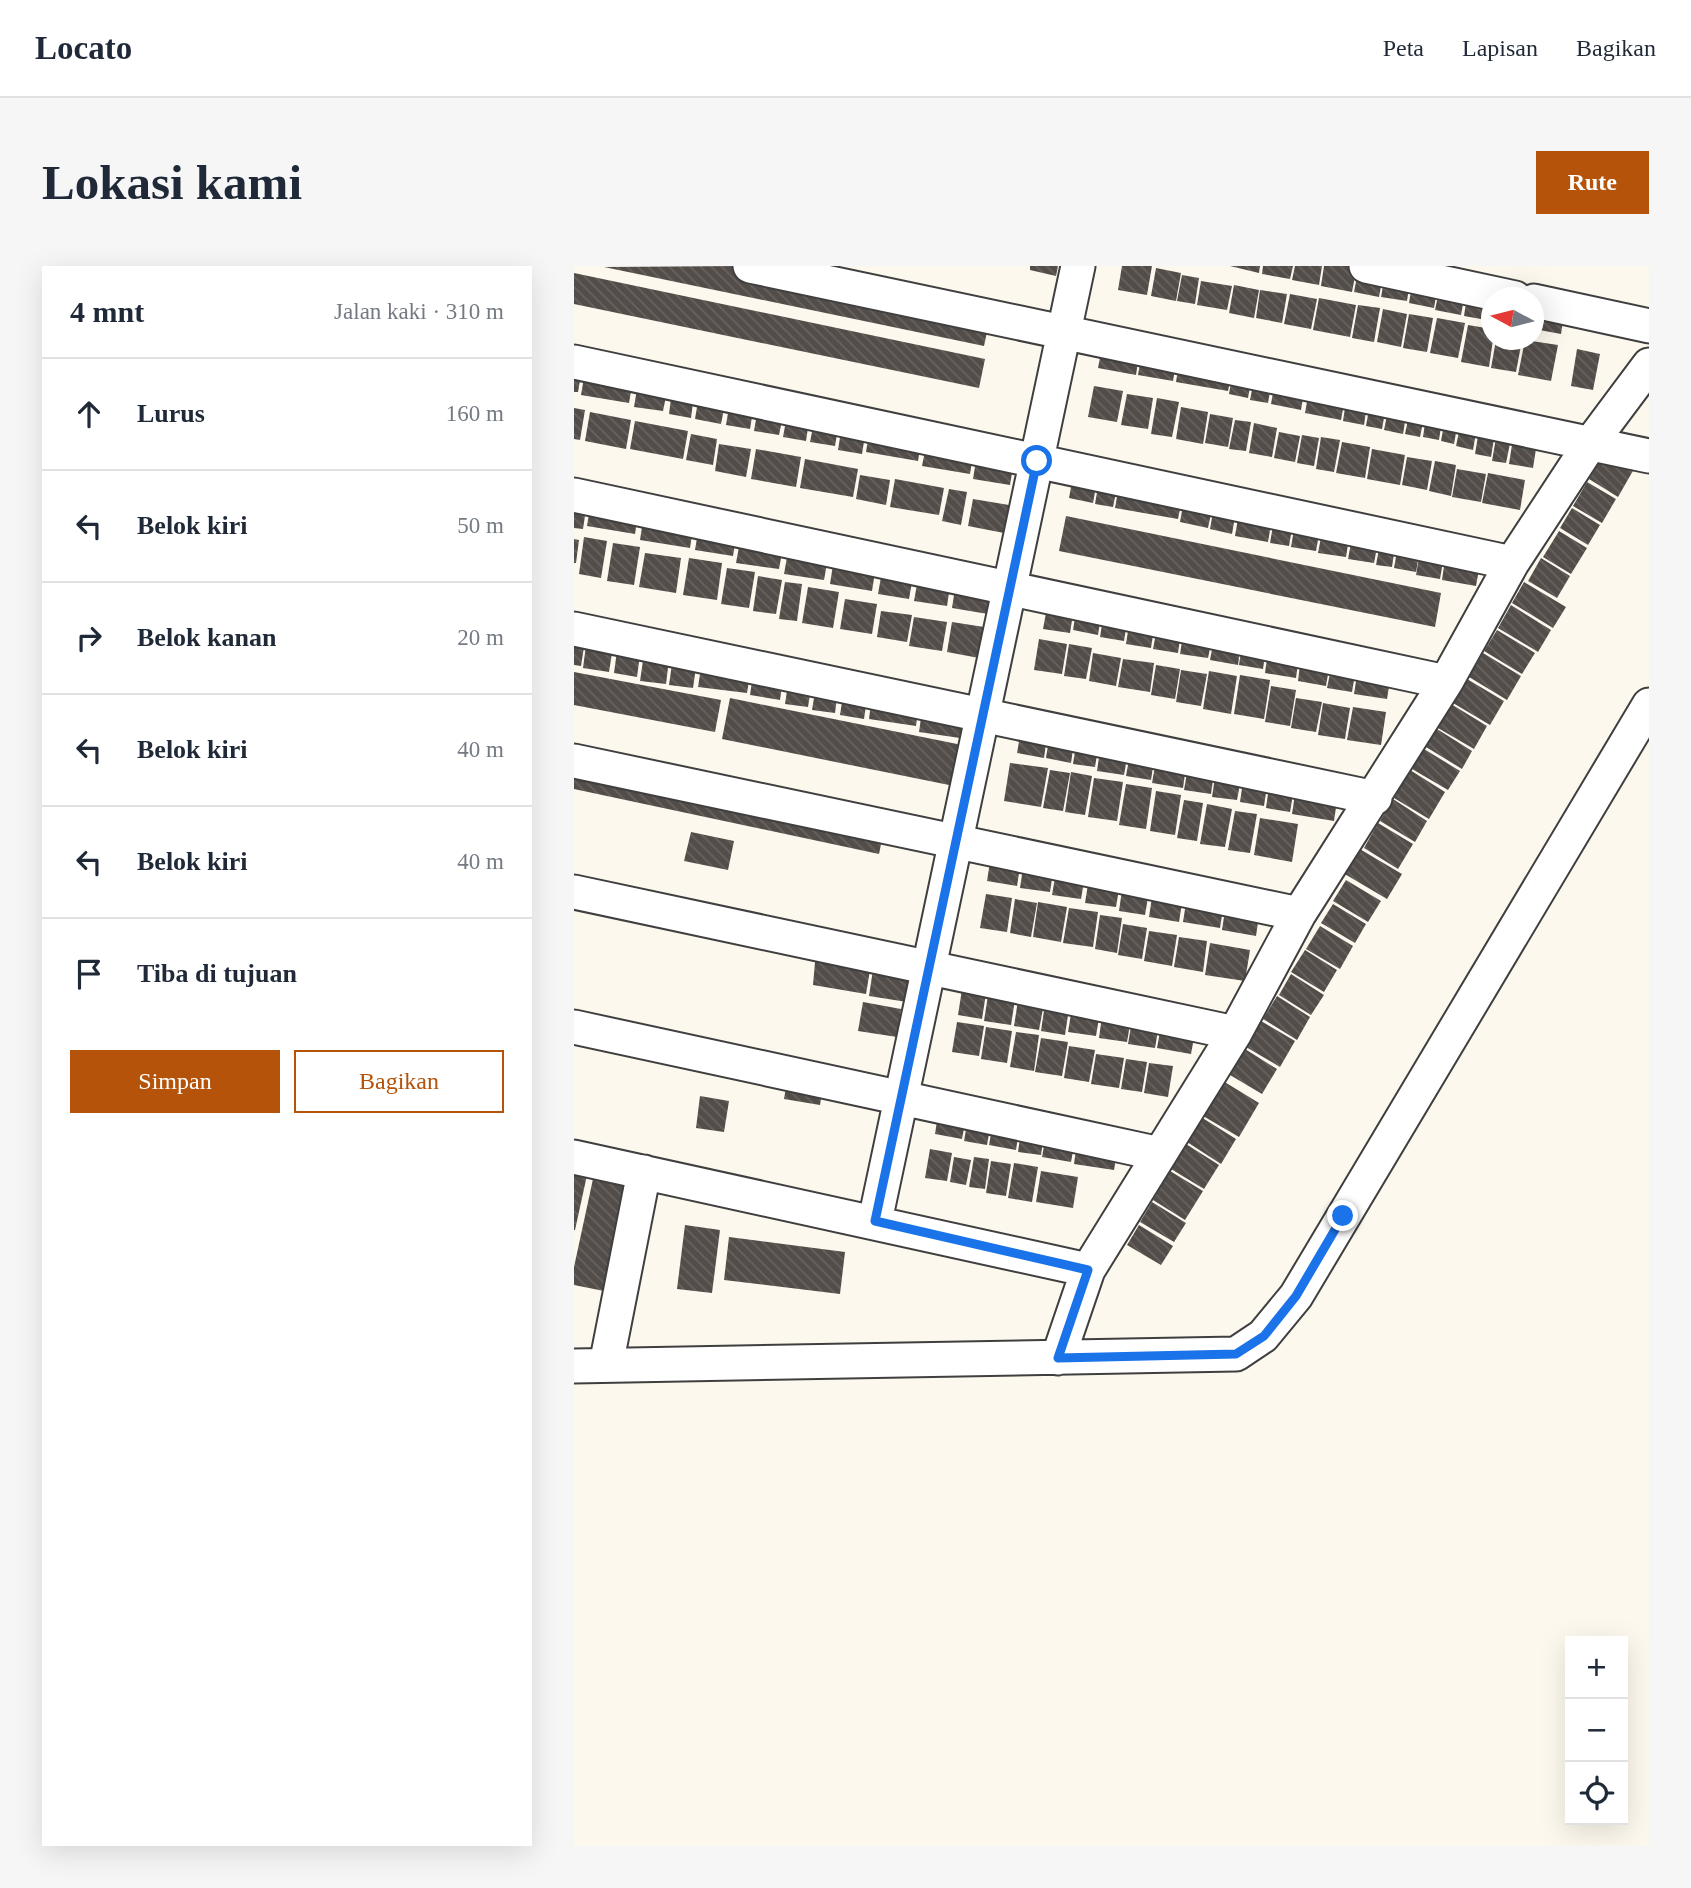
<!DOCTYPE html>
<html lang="id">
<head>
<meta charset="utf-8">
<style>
  :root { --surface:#fff; --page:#f6f6f7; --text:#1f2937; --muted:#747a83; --line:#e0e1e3; --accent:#b45309 }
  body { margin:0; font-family:Georgia,serif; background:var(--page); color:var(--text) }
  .controls { position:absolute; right:21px; bottom:21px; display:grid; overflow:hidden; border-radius:0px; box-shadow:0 7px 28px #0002 }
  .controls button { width:63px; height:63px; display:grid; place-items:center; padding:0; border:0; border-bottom:2px solid var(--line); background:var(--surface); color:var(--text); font:35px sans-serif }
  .compass { position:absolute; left:907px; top:21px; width:63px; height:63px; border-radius:50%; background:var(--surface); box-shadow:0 7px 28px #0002; rotate:277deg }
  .stop { position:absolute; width:21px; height:21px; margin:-16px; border:5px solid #1a73e8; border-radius:50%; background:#fff }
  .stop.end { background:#1a73e8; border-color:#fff; box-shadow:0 2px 7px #0008 }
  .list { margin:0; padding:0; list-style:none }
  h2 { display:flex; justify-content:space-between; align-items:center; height:91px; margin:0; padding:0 28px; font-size:30px }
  h2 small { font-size:23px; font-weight:400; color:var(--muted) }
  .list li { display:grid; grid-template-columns:46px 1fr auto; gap:21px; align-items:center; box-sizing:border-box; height:112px; padding:0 28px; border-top:2px solid var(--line) }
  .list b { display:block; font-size:26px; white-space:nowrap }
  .list em { font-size:23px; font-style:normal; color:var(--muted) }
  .actions { display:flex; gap:14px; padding:21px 28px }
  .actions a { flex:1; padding:16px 0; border:2px solid var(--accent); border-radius:0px; text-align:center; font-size:24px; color:var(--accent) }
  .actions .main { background:var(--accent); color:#fff }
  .icon { flex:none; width:38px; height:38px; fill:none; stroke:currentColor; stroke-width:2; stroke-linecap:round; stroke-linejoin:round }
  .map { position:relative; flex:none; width:1075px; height:1580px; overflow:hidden; border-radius:0px }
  header { display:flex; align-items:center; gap:42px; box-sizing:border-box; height:98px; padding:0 35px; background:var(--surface); border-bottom:2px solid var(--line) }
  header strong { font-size:33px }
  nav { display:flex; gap:38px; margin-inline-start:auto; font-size:24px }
  .intro { display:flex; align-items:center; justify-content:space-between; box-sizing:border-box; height:168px; padding:0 42px }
  h1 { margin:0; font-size:49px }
  .button { padding:18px 32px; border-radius:0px; background:var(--accent); color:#fff; font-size:24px; font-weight:700 }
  main { display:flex; gap:42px; padding:0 42px }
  aside { flex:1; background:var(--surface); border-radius:0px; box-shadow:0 7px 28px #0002 }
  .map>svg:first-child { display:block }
</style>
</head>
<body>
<header>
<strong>Locato</strong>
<nav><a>Peta</a><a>Lapisan</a><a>Bagikan</a></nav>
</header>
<div class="intro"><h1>Lokasi kami</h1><a class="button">Rute</a></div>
<main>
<aside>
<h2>4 mnt<small>Jalan kaki · 310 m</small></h2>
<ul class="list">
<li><svg class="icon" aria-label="ahead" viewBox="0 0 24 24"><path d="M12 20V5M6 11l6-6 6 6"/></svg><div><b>Lurus</b></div><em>160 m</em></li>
<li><svg class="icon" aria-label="left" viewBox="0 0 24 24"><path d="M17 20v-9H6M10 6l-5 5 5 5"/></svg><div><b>Belok kiri</b></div><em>50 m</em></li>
<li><svg class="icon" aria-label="right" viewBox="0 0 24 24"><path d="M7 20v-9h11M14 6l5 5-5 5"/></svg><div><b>Belok kanan</b></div><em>20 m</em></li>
<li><svg class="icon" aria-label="left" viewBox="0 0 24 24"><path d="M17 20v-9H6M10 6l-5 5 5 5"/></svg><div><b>Belok kiri</b></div><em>40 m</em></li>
<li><svg class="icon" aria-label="left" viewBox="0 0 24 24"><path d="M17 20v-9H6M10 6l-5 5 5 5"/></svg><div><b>Belok kiri</b></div><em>40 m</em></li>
<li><svg class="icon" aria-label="arrive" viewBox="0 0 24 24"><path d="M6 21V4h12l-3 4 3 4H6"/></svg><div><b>Tiba di tujuan</b></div></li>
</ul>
<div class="actions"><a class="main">Simpan</a><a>Bagikan</a></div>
</aside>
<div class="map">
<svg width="1075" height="1580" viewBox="0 0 1075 1580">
  <defs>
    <pattern id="building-back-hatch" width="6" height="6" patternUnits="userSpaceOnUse" patternTransform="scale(1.75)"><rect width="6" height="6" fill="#534d4a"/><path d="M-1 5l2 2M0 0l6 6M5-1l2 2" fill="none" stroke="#676260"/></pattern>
  </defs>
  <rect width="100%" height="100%" fill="#fdf8ed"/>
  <path fill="url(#building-back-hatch)" d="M164,0L416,52L410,80L30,1Z
    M456,0H484L482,10L456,4Z
    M548,0H578L573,29L544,24Z
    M656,0H686L685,7Z
    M689,0H719L716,13L688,8Z
    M721,0H748L745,19L718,14Z
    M750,0H783L778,26L747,20Z
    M785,0L810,4L805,31L780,26Z
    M582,2L607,7L602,35L577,30Z
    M812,4L837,8L833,35L807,31Z
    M0,7L411,93L405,122L0,38Z
    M840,7L865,12L860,42L835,37Z
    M608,9L625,12L621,38L603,35Z
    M868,11L893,16L887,49L861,44Z
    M627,15L658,20L653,44L623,39Z
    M895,16L918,32V55L890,50Z
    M660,19L685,24L680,52L655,47Z
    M686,24L713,28L708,57L682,52Z
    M716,28L743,33L737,63L710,58Z
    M745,32L782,39L776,71L739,64Z
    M960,32L992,36L987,68L960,63Z
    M784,39L806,42L800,76L778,72Z
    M809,43L833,48L827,81L803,76Z
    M835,48L859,52L853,86L829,82Z
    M863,52L891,57L884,92L856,87Z
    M894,59L918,63L919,74L915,101L887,96Z
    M922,74H948L942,106L917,102Z
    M951,74L984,79L977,115L944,109Z
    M529,76L566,83L562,109L524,102Z
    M1003,83L1026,88L1019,124L997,120Z
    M568,85L603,91L599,115L564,109Z
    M606,91L659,100L654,125L602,116Z
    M0,96L9,97L4,126H0Z
    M12,100L60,108L55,137L7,129Z
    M660,100L679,104L674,132L655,128Z
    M682,104L699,108L694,137L676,134Z
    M702,109L732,114L727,144L697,138Z
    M65,111L95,116L89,145L60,141Z
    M99,117L121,121L117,152L95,148Z
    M736,119L772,126L767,154L731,147Z
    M520,120L549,125L543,156L514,151Z
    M126,123L153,128L147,158L121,153Z
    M553,128L579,132L574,163L547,159Z
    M157,129L181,133L176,163L152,159Z
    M773,129L794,132L790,159L769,155Z
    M583,132L605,136L598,171L577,168Z
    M797,132L813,135L808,163L792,160Z
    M816,135L834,138L829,168L810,164Z
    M185,136L211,140L205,169L180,165Z
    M837,139L852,141L846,171L831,168Z
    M607,141L634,146L629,178L602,173Z
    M0,142L11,144L6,174L0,173Z
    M214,144L236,148L232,175L209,171Z
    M853,144L869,147L865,174L849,171Z
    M16,146L57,154L52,183L11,175Z
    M242,146L266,150L261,180L236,176Z
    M636,148L659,152L654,181L631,177Z
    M872,148L885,150L880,178L867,175Z
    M888,152L904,155L899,184L882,180Z
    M269,153L293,157L288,188L264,184Z
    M661,154L677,156L672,185L655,183Z
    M61,155L114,165L109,193L56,183Z
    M680,157L703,162L698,191L675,187Z
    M906,158L922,160L917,191L901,188Z
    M924,160L939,163L932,197L918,195Z
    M296,162L348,171L344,195L292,186Z
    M705,166L726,170L721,196L700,192Z
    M940,166L964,170L959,202L935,198Z
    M117,168L143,173L139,199L112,194Z
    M728,169L745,172L740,200L723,197Z
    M747,171L766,174L760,206L742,203Z
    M353,175L400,183L396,208L348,200Z
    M768,176L796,181L791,212L762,207Z
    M145,178L177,183L172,211L141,205Z
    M404,182L441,189L436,219L399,213Z
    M182,183L227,191L222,221L177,213Z
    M798,183L831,189L826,219L793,213Z
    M1032,186L1060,203L1044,231L1015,213Z
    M833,191L858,195L853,224L828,219Z
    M231,193L284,203L279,231L226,222Z
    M861,195L882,199L877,230L855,225Z
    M501,200L525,204L519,237L495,232Z
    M883,203L912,208L907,236L878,231Z
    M914,207L951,214L946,244L908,237Z
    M286,209L316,214L312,239L282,233Z
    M526,209L545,212L539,241L521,238Z
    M321,213L370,222L365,249L316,241Z
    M546,214L609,228L604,253L541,242Z
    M1013,216L1042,233L1028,257L999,240Z
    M375,223L393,226L387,259L368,255Z
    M0,228L14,230L9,263L0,262Z
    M611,228L640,233L634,262L606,256Z
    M399,233L435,239L430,267L394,260Z
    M641,235L663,239L658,268L636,263Z
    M17,236L65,243L61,268L13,260Z
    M666,241L699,247L694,276L661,270Z
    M998,242L1026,259L1014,279L986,262Z
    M70,248L120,256L116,282L66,274Z
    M701,248L720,251L715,280L696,277Z
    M492,250L867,327L861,361L485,285Z
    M722,252L747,257L742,285L717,281Z
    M125,260L163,266L159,290L121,284Z
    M749,261L776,266L772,291L744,287Z
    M985,265L1013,282L997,308L969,291Z
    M779,266L805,271L800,297L774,293Z
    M167,270L210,276L205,303L162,297Z
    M10,271L33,275L27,312L5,308Z
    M807,272L822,274L818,301L802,299Z
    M0,273L5,274L2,297H0Z
    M825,274L847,278L842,306L820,302Z
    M39,277L66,281L60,319L33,315Z
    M215,280L255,286L250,314L210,308Z
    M847,280L871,284L866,313L842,309Z
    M261,286L303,293L298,325L256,318Z
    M872,286L907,292L902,320L868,314Z
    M71,287L107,292L102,327L65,321Z
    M115,292L148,297L143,334L109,329Z
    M967,292L996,310L983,332L954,315Z
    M310,294L341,299L335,333L304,328Z
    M153,302L181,306L175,342L147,338Z
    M346,302L378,307L373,340L340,335Z
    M184,310L208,314L202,348L179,345Z
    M383,310L419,315L414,348L378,342Z
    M211,316L228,318L223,355L205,353Z
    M950,316L992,341L979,362L938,337Z
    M234,321L265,326L259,362L228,357Z
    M475,331L501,335L496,367L469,363Z
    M271,333L303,338L298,368L266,363Z
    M937,339L977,364L964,386L924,362Z
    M503,340L528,344L524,369L499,364Z
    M307,345L338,349L333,376L303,371Z
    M530,346L554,350L550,375L526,371Z
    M340,351L373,356L368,385L335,380Z
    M556,352L581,356L577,382L552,378Z
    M378,356L410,361L405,392L373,386Z
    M0,360L13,362L7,400L0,399Z
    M583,362L607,366L604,387L579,383Z
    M14,364L41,368L35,406L9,402Z
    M923,364L961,387L948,408L910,385Z
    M609,369L638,373L634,392L606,388Z
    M45,370L68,373L63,411L40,407Z
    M465,373L493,378L488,408L460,404Z
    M640,373L667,377L664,399L636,394Z
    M72,374L97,377L92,418L66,415Z
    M495,378L518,382L512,413L490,410Z
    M668,379L692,383L689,403L665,399Z
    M100,384L124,387L119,422L95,419Z
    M694,385L725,390L722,412L691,407Z
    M519,387L547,392L542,420L515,415Z
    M909,387L947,410L933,434L895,411Z
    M129,389L178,396L173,427L124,421Z
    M727,391L756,396L752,420L724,415Z
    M549,393L580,397L576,426L544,421Z
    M758,398L782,402L778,426L753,422Z
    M582,399L606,403L601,433L577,429Z
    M180,402L210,406L206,434L176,429Z
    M784,403L817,408L813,433L780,428Z
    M607,404L633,408L627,440L602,436Z
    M216,405L239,409L234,441L211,438Z
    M635,405L663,410L657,448L629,443Z
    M0,406L147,434L141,466L0,439Z
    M666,409L696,414L690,453L660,448Z
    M893,413L930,435L916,459L879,437Z
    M242,420L264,423L261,447L238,444Z
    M697,420L722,424L716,460L691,456Z
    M270,423L294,426L290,453L266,449Z
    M298,429L345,436L342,460L295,453Z
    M156,432L388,479L380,520L148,473Z
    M722,432L748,436L742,466L717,462Z
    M749,437L776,442L771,473L744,469Z
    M349,438L390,444L386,472L345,466Z
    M877,438L913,460L900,483L864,462Z
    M779,441L812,446L807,479L773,474Z
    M449,453L475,457L470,492L443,487Z
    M477,460L502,463L497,497L472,492Z
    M863,463L898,485L888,503L852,481Z
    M504,466L526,470L521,501L499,498Z
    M528,471L556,475L550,509L523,505Z
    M558,477L582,481L577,514L552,510Z
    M584,483L614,487L609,522L578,517Z
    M850,483L886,505L874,524L838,503Z
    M0,488L312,554L305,588L0,523Z
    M616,489L642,493L637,528L610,524Z
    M436,497L474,502L467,541L430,535Z
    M643,498L669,502L663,534L638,531Z
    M671,502L695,506L690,540L666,536Z
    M476,504L496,507L489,545L469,542Z
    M836,504L871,526L855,553L820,532Z
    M497,506L518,510L511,549L491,546Z
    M697,507L722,511L716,546L692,542Z
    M520,512L549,516L543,555L514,551Z
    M723,515L765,521L760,555L718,548Z
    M552,518L578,522L572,563L545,559Z
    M582,525L607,529L601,569L576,565Z
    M819,533L853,555L841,576L806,555Z
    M610,534L629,537L623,575L603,572Z
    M633,538L658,543L651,581L626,578Z
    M661,545L683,548L676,587L654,584Z
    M686,552L724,558L718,596L680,589Z
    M804,557L839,578L824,603L790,582Z
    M117,566L160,575L154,604L110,595Z
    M784,582L828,608L813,633L769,607Z
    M418,583L448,588L443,620L413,615Z
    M451,589L481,593L476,626L446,622Z
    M484,594L513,598L507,633L478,629Z
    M517,600L548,605L542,641L511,637Z
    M550,610L577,614L571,649L545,645Z
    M772,614L807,635L794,656L759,635Z
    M580,618L610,624L605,656L575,651Z
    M614,624L651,630L646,662L609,656Z
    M412,628L438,632L433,666L406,662Z
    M653,631L687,636L682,670L648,664Z
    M441,633L463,637L457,671L436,667Z
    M464,636L493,641L487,676L459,671Z
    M759,638L792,658L781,677L747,657Z
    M495,642L524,646L519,681L489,677Z
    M526,649L548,652L543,687L521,683Z
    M549,658L573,662L568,693L544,689Z
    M746,660L779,680L766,703L732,683Z
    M575,665L603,669L598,700L570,695Z
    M605,671L633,675L629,706L600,701Z
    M636,677L676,684L671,715L631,709Z
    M731,684L763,704L750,726L717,706Z
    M242,685L297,698L292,728L239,719Z
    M300,697L338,703L333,736L295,730Z
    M717,708L750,729L737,749L705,729Z
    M389,717L413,721L408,753L384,749Z
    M415,723L442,727L437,759L410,755Z
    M445,728L471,732L465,764L440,760Z
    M703,730L736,751L723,774L689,753Z
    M472,731L496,736L491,769L467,765Z
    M289,736L327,743L323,771L284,765Z
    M499,736L527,740L522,770L494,766Z
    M529,743L558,747L553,776L525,772Z
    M559,749L586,753L581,782L554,778Z
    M588,755L622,761L617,788L583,782Z
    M687,755L721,775L706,801L672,781Z
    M383,756L410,760L405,790L378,786Z
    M412,761L438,765L433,797L407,793Z
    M442,766L465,769L460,805L436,801Z
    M467,772L494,776L488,810L461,806Z
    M495,780L521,784L515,816L490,812Z
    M671,783L703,803L688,828L656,809Z
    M522,788L550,792L545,822L517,818Z
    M552,793L573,796L568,826L547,823Z
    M216,797L252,803L246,839L210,833Z
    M575,797L599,800L594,831L570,827Z
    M649,815L685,837L665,871L629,850Z
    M126,830L155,835L150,866L122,862Z
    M366,836L394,841L388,873L361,868Z
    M396,841L419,845L413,879L390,875Z
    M421,846L447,851L442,884L415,879Z
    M449,851L472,854L467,889L444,886Z
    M627,851L662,873L647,898L613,876Z
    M473,864L502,869L497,896L468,891Z
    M504,869L545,876L540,904L500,898Z
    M612,878L645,899L630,923L597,903Z
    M356,883L378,887L373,915L351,912Z
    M380,891L397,894L392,919L376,916Z
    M400,891L415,893L411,923L395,921Z
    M417,895L437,898L432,930L412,927Z
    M0,897L15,900L1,964H0Z
    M440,897L464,901L458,936L434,932Z
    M22,899L60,908L35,1026L0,1019V1001Z
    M467,905L504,911L499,942L462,936Z
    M596,905L629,925L611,954L579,934Z
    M578,936L612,957L600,976L566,956Z
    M111,959L146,964L138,1027L103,1023Z
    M565,959L599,980L587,999L553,979Z
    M155,971L271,986L266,1028L150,1014Z"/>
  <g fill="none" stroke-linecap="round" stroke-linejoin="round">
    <g stroke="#3f3f3f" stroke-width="37">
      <path id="minor" d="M176,0L1075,190
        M792,0L941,32
        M960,35L1075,60
        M0,96L938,297
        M0,229L872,416
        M0,363L801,532
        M0,495L725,648
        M0,626L661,767
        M0,761L586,888
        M0,891L514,1004
        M301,955L504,0
        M484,1092L514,1004L661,767L725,648L872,416L938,297L1016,178L1075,99
        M32,1099L70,906
        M0,1100L662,1088L689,1070L722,1030L1075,439"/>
    </g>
    <use href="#minor" stroke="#fff" stroke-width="33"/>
  </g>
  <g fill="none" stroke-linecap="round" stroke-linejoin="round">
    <path stroke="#1a73e8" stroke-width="9" d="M463,195L301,955L514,1004L484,1092L662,1088L690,1070L722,1030L769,950"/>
  </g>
</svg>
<div class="controls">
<button>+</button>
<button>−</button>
<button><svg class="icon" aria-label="locate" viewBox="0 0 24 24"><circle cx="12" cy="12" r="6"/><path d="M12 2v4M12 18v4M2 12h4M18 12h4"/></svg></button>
</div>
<svg class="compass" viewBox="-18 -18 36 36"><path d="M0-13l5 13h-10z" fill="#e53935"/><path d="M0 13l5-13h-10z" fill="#747a83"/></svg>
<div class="stop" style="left:463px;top:195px"></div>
<div class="stop end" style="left:769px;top:950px"></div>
</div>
</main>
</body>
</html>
